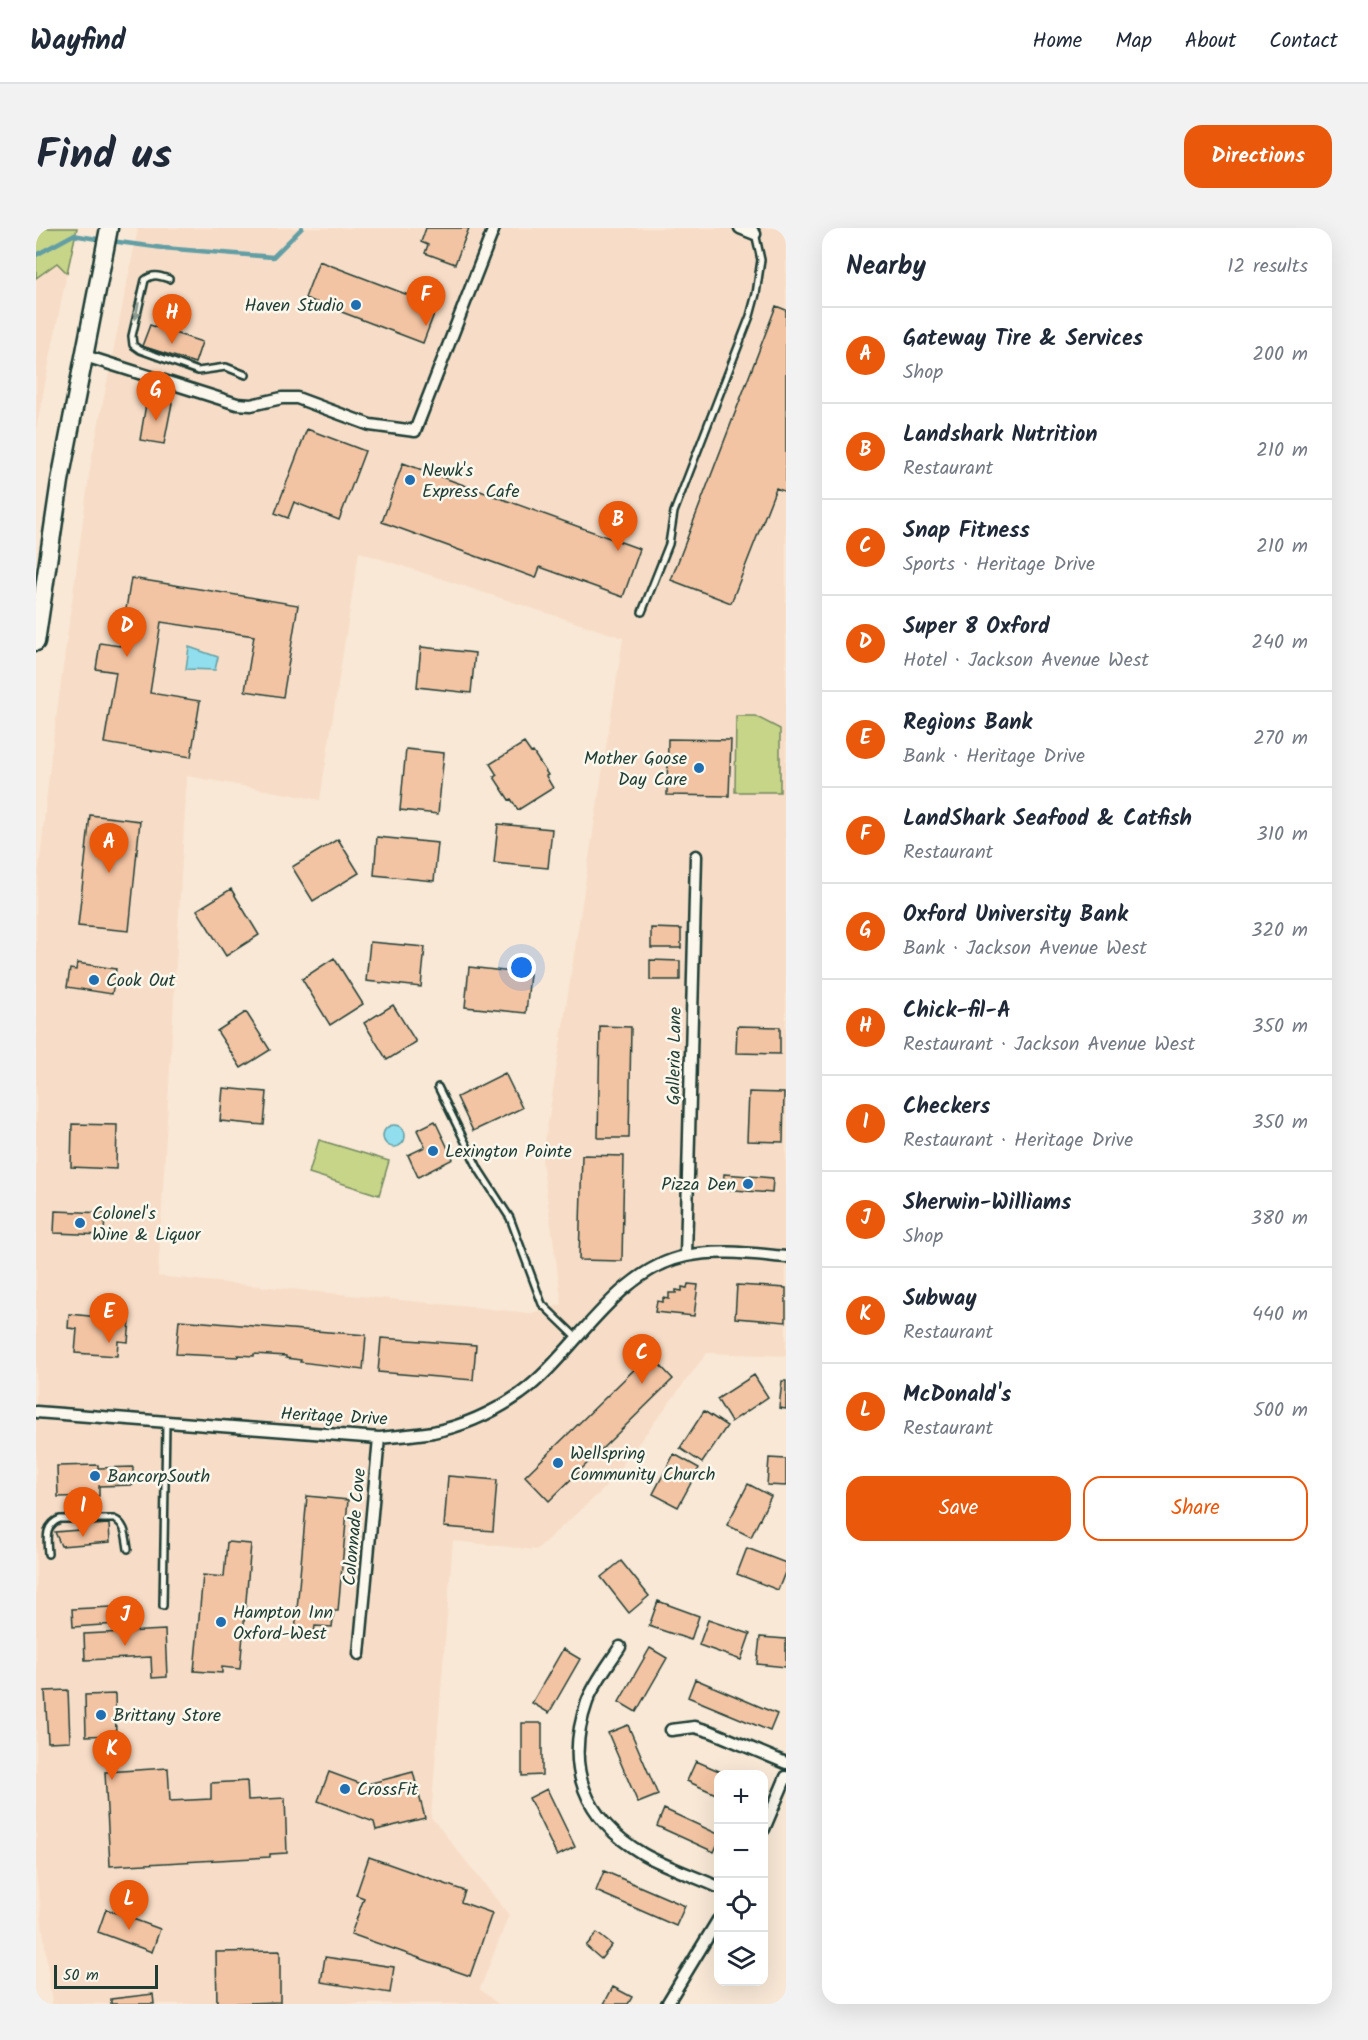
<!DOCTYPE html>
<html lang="en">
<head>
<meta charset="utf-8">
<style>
  :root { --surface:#fff; --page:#f2f2f3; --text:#1f2937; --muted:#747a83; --line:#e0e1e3; --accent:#ea580c }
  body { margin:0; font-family:Kalam,sans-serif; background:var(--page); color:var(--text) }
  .controls { position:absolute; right:18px; bottom:18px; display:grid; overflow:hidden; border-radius:12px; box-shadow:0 6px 24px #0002 }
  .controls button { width:54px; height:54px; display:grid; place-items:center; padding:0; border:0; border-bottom:2px solid var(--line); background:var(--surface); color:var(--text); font:30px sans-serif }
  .scale { position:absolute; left:18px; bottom:15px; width:104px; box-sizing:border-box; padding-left:6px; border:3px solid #1f3d34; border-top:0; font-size:16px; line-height:21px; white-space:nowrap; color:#1f3d34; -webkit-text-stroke:4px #fbf7ec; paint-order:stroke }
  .you { position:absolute; left:486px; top:740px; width:21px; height:21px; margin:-15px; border:4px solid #fff; border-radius:50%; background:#1a73e8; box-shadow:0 0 0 9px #1a73e833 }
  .badge { display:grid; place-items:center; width:39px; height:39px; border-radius:50%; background:var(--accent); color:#fff; font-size:20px; font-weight:700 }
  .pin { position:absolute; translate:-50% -50px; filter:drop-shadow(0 2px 3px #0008) }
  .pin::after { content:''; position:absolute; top:32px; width:21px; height:18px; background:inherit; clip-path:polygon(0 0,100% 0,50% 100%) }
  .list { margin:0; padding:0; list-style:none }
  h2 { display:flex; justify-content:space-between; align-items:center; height:78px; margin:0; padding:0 24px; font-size:26px }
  h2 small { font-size:20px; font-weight:400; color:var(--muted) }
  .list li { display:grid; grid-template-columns:39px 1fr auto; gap:18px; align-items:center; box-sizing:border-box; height:96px; padding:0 24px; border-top:2px solid var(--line) }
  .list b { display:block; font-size:22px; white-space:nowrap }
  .list p { margin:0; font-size:20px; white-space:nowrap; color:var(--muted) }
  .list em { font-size:20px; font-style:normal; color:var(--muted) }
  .actions { display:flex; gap:12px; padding:18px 24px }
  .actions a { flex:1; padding:14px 0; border:2px solid var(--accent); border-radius:18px; text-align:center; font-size:21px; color:var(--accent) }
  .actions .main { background:var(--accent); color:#fff }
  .icon { flex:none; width:33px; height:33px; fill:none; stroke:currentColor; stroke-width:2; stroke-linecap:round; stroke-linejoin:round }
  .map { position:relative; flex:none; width:750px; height:1776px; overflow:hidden; border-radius:18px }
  header { display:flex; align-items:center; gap:36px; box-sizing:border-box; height:84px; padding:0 30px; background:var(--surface); border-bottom:2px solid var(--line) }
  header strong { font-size:28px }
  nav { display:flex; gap:33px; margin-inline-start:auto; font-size:21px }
  .intro { display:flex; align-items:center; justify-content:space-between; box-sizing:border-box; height:144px; padding:0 36px }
  h1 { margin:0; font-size:42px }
  .button { padding:15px 27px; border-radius:18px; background:var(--accent); color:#fff; font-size:21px; font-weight:700 }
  main { display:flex; gap:36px; padding:0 36px }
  aside { flex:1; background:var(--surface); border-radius:18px; box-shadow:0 6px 24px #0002 }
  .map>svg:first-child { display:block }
</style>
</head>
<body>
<header>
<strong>Wayfind</strong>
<nav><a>Home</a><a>Map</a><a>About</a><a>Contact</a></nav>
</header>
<div class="intro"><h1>Find us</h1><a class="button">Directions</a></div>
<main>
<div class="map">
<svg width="750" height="1776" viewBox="0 0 750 1776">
  <rect width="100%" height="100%" fill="#f9e8d6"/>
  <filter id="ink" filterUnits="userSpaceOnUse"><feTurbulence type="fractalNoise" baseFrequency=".0167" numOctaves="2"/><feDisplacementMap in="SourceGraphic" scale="12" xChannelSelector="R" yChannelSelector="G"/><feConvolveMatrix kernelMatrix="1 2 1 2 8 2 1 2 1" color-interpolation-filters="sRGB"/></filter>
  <g filter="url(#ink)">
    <path fill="#f7ddc7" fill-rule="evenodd" d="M102,0H750V1128L671,1125L567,1262L500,1322L417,1313L395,1589L473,1687L444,1761L462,1776H16L0,1645V668L15,527L55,233ZM323,324L587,410L506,933L526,1076L495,1085L122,1048L151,548L284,572Z
      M21,34L31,45L0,202V50Z"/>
    <path fill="#c7d589" stroke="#73895e" stroke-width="1.5" d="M0,0H41L31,45L21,35L0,50Z
      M700,488H719L744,501V564H699Z
      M283,912L353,933L343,967L273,945Z"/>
    <path fill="#90deee" stroke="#639ea4" stroke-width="1.5" d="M153,419L182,429L179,442L150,441Z
      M347 908a11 11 0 1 1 22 0a11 11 0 1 1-22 0Z"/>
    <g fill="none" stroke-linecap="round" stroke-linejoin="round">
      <path stroke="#639ea4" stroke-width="4.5" d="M75,13L127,20L237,29L266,0
        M0,27L37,7L67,12"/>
    </g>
    <path fill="#f3c4a3" stroke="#1f3d34" stroke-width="1.5" d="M390,0H433L419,36L389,25L392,17L385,14Z
      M283,33L401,78L387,115L269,70Z
      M740,78L750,82V264L740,260L695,375L635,352Z
      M114,97L166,114L159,135L106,118Z
      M111,170L136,175L128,216L104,212Z
      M271,201L329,223L303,292L258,274L252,290L239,285Z
      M367,235L604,321L587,369L504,339L500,350L346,294Z
      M95,350L262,377L247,469L209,463L218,408L125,394L114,465L164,473L155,529L68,515L80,444L60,441L64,415L84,418Z
      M385,419L439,425L435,465L381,459Z
      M632,511L695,512L693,568L631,567Z
      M488,515L495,525L497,524L512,547L510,548L517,560L482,582L475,571L473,572L458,549L461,547L454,536Z
      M370,521L408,525L402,586L364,582Z
      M54,587L104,593L93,703L42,698Z
      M462,596L516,601L512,640L458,635Z
      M341,609L402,615L398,653L338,647Z
      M302,611L323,645L277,673L256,639Z
      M195,661L223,707L190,728L161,682Z
      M615,700L645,701V720H615Z
      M334,714L389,719L385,759L330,753Z
      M298,730L327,776L294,797L266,751Z
      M614,732L644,733V752H614Z
      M41,735L80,741L76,766L31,759L34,741L40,742Z
      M433,739L494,746L490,785L429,779Z
      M357,777L380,814L351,832L328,795Z
      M210,784L234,822L205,840L181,803Z
      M564,798L595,799L593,910H562Z
      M701,798L744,799V826L700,825Z
      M469,845L486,880L437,903L421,869Z
      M187,860L231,864L228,897L184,893Z
      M713,864L748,865L747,914L711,913Z
      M399,893L417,931L382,949L372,927L389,919L381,902Z
      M36,896L81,897L80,941L35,939Z
      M546,927L588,928L586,1033L543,1032Z
      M688,946L737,950L736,965L687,961Z
      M19,983L69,985L68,1007L18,1005Z
      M652,1056L662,1057L658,1088L619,1084L621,1073L627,1074V1070L633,1071V1065H640V1062L646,1063V1059L651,1060Z
      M701,1057L750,1060V1094L699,1090Z
      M33,1086L94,1092L92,1114L82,1113L81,1128L39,1125L41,1101L32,1100Z
      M143,1092L330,1107L327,1142L264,1134L265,1132L250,1130V1128L218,1126V1128L202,1127V1129L140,1126Z
      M345,1110L440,1117L437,1152L342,1144Z
      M608,1132H619L637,1151L513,1273L489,1248Z
      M718,1147L732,1169L695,1194L681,1171Z
      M746,1153H750V1181L743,1180Z
      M668,1183L691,1198L666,1235L644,1220Z
      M638,1226L663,1240L642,1279L617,1266Z
      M733,1230L750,1231V1258L731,1257Z
      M62,1237V1240L97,1239V1257L63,1258V1268L22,1269L21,1238Z
      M412,1248L461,1252L457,1303L408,1299Z
      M712,1256L735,1268L715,1309L691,1297Z
      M271,1268L312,1272L302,1383H298L296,1399L279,1398L278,1406L259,1404Z
      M73,1296L74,1314L25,1318L19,1304L43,1302V1298Z
      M191,1314L215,1316L204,1441L186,1439V1445L158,1443L167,1347L188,1349Z
      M711,1320L750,1335V1342L742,1362L701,1346Z
      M585,1333L613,1368L593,1385L565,1349Z
      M622,1373L663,1388L655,1412L613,1398Z
      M95,1378L96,1395L37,1399L36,1381Z
      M672,1392L714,1406L705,1432L663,1417Z
      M129,1402L131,1449L116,1450L115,1429L49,1432L48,1406Z
      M724,1409L750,1411V1439L721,1436Z
      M614,1420L631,1430L600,1484L583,1474Z
      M527,1421L544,1431L513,1485L496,1475Z
      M659,1451L741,1486L734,1503L652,1469Z
      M32,1462L34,1513L12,1514L9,1463Z
      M79,1466L80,1507L50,1508L49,1467Z
      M486,1495H506V1547L486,1548Z
      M592,1497L622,1567L602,1575L572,1505Z
      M660,1533L690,1546H682V1567L651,1553Z
      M132,1540L134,1573L175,1571V1555L211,1553L212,1572L249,1570L251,1625L234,1626V1629L74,1638L69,1544Z
      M293,1544L328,1557L377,1544L389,1590L340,1602L338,1594L282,1573Z
      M511,1561L539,1619L521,1628L493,1570Z
      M628,1581L682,1606V1615L678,1624L621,1598Z
      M333,1629L429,1663L425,1674L456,1685L434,1748L315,1706L328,1670L320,1667Z
      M568,1643L649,1678L640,1698L560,1663Z
      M70,1681L124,1701L116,1724L62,1704Z
      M561,1705L576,1717L565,1731L550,1718Z
      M244,1723V1774L181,1776L180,1724Z
      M289,1729L358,1739L354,1765L285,1754Z
      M577,1759L596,1769L592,1776H568Z
      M117,1766L118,1776H75V1771Z"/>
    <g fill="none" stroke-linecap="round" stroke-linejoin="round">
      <g stroke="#1f3d34" stroke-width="10">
        <path id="lane" d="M133,51C124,48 117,45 109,52L96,108L97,117L104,122L162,143L190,139L210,147
          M606,384L633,316L638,284L714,88L720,66L725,32L718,0
          M402,859L443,942L474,990L506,1076L540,1109
          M12,1326C11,1311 8,1297 24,1291H78C90,1296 90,1309 92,1321
          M127,1378L130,1195"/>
      </g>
      <g stroke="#1f3d34" stroke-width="15">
        <path id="street" d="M704,0L719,6
          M49,128L201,176L215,177L246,170H261L334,197L379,203L458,0
          M650,1028L660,628
          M0,1184L343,1210C361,1208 379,1207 397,1204C428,1198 458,1184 484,1166C540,1125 578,1043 650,1028C683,1021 717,1026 750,1029
          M584,1419C573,1436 558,1455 551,1474C528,1539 548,1591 607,1626C630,1639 658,1648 682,1659
          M323,1426L343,1210
          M635,1502L659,1499L676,1504L750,1535
          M728,1601L750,1549
          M631,1776L682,1692"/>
      </g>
      <g stroke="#1f3d34" stroke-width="21">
        <path id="secondary" d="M0,414L24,253L73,0"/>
      </g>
      <use href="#lane" stroke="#fbf7ec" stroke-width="5"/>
      <use href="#street" stroke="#fbf7ec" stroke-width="10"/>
      <use href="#secondary" stroke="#fbf7ec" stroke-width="16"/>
    </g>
    <defs><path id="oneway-solid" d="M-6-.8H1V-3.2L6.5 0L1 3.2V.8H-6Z" transform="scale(1.5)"/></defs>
    <use fill="#8d9a90" href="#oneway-solid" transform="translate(101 83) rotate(101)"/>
  </g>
  <g fill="#1f6fb2" stroke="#fbf7ec" stroke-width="2">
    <circle cx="320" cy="77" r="6"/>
    <circle cx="374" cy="252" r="6"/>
    <circle cx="663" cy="540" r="6"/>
    <circle cx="58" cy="752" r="6"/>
    <circle cx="397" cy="923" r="6"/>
    <circle cx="712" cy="956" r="6"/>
    <circle cx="44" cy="995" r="6"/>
    <circle cx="522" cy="1235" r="6"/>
    <circle cx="59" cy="1248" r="6"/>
    <circle cx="185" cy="1394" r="6"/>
    <circle cx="65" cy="1487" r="6"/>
    <circle cx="309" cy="1561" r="6"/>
  </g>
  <g text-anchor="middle" stroke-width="5" stroke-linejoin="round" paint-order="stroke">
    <g font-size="18" fill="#1f3d34" stroke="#fbf7ec" text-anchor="start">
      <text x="308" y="83" text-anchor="end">Haven Studio</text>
      <text x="386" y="248">Newk's<tspan x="386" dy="21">Express Cafe</tspan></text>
      <text x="651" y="536" text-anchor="end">Mother Goose<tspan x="651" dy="21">Day Care</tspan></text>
      <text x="70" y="758">Cook Out</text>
      <text x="409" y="929">Lexington Pointe</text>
      <text x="700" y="962" text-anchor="end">Pizza Den</text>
      <text x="56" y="991">Colonel's<tspan x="56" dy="21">Wine &amp; Liquor</tspan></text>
      <text x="534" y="1231">Wellspring<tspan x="534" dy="21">Community Church</tspan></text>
      <text x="71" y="1254">BancorpSouth</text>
      <text x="197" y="1390">Hampton Inn<tspan x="197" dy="21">Oxford-West</tspan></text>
      <text x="77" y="1493">Brittany Store</text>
      <text x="321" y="1567">CrossFit</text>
    </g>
    <g font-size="18" fill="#1f3d34" stroke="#fbf7ec">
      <text transform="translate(638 828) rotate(-89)" y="6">Galleria Lane</text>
      <text transform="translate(298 1188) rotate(3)" y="6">Heritage Drive</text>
      <text transform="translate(318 1299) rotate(-85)" y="6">Colonnade Cove</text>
    </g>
  </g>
</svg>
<div class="controls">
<button>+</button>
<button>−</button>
<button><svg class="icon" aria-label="locate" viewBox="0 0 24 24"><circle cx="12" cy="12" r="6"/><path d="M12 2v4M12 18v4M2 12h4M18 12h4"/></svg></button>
<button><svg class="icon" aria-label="layers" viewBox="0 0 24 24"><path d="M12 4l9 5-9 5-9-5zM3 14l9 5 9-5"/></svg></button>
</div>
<div class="scale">50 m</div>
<div class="you"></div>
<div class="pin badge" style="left:73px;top:645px">A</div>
<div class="pin badge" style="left:582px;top:323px">B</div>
<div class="pin badge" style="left:606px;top:1156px">C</div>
<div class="pin badge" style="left:91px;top:429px">D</div>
<div class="pin badge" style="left:73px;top:1115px">E</div>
<div class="pin badge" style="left:390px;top:98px">F</div>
<div class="pin badge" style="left:120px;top:193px">G</div>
<div class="pin badge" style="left:136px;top:116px">H</div>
<div class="pin badge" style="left:47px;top:1309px">I</div>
<div class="pin badge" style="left:89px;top:1418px">J</div>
<div class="pin badge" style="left:76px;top:1552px">K</div>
<div class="pin badge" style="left:93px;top:1702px">L</div>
</div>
<aside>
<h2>Nearby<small>12 results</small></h2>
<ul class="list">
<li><span class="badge">A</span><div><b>Gateway Tire &amp; Services</b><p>Shop</p></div><em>200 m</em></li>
<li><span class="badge">B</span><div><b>Landshark Nutrition</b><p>Restaurant</p></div><em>210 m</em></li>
<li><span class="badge">C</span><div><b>Snap Fitness</b><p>Sports · Heritage Drive</p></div><em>210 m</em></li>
<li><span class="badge">D</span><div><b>Super 8 Oxford</b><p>Hotel · Jackson Avenue West</p></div><em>240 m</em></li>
<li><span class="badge">E</span><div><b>Regions Bank</b><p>Bank · Heritage Drive</p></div><em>270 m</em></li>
<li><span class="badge">F</span><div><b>LandShark Seafood &amp; Catfish</b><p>Restaurant</p></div><em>310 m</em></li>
<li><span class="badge">G</span><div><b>Oxford University Bank</b><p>Bank · Jackson Avenue West</p></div><em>320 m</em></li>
<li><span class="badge">H</span><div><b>Chick-fil-A</b><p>Restaurant · Jackson Avenue West</p></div><em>350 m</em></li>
<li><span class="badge">I</span><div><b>Checkers</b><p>Restaurant · Heritage Drive</p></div><em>350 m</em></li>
<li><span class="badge">J</span><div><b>Sherwin-Williams</b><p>Shop</p></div><em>380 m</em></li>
<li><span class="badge">K</span><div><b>Subway</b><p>Restaurant</p></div><em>440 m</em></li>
<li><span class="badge">L</span><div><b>McDonald's</b><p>Restaurant</p></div><em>500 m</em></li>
</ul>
<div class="actions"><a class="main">Save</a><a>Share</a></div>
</aside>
</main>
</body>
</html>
